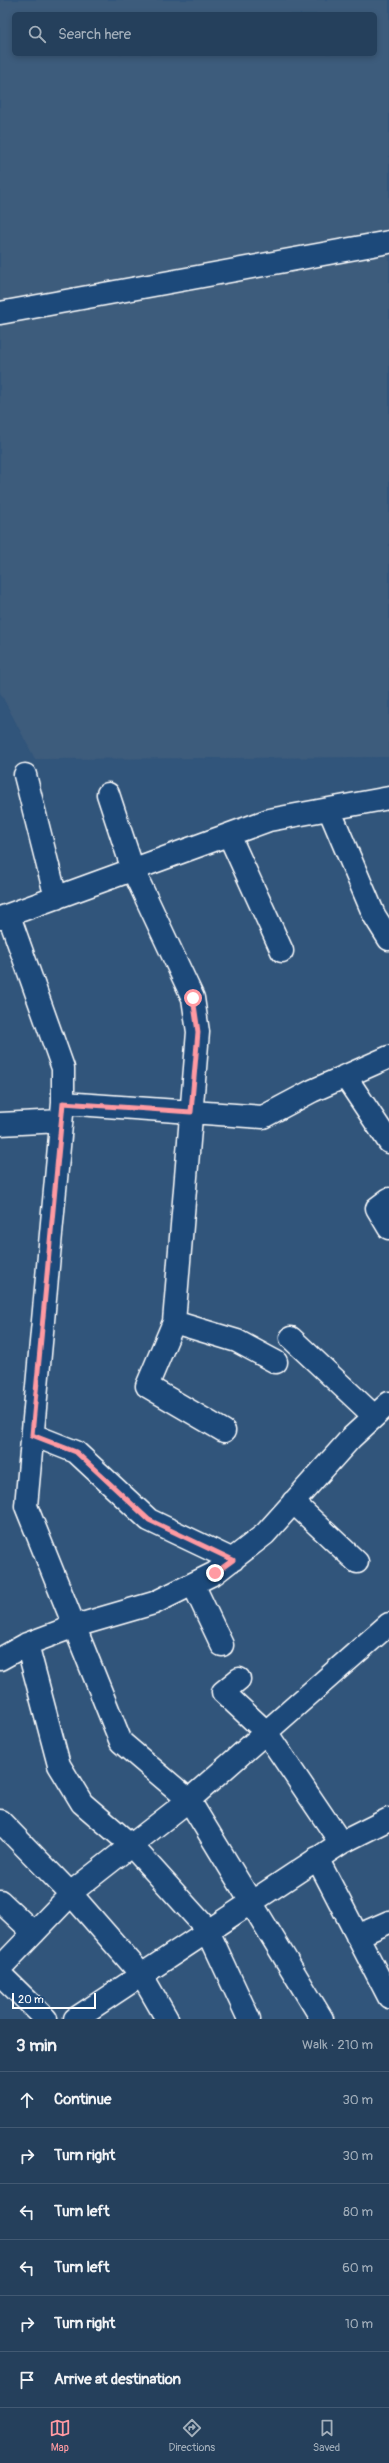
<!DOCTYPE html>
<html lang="en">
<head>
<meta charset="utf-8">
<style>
  :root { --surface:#25405c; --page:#2d4762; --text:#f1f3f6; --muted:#a3afbb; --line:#425972; --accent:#ff9aa2 }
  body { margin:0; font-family:Pangolin,sans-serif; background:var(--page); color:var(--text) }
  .scale { position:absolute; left:12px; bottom:10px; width:84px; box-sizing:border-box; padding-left:4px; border:2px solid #fff; border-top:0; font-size:11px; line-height:14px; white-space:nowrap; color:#fff; -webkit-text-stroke:3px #1f4a7a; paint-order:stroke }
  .stop { position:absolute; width:12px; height:12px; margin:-9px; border:3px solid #ff9aa2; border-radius:50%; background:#fff }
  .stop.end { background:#ff9aa2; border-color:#fff; box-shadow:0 1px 4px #0008 }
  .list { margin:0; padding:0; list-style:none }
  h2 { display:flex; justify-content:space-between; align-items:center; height:52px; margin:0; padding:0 16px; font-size:17px }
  h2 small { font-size:13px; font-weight:400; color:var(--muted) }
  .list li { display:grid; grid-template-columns:26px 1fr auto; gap:12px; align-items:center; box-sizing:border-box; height:56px; padding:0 16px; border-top:1px solid var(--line) }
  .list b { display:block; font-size:15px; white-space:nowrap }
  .list em { font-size:13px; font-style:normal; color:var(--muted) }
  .icon { flex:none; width:22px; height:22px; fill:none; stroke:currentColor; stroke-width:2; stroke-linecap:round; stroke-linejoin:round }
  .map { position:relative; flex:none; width:389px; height:2019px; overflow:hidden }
  .search { position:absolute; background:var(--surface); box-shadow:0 2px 6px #0003; left:12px; right:12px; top:12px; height:44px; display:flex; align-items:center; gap:10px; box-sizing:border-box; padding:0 14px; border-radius:6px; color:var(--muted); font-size:15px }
  .sheet { height:388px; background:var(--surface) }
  nav { display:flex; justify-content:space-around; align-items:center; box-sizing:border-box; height:56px; border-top:1px solid var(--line); background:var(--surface); font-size:11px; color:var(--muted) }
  nav a { display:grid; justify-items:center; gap:2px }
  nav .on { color:var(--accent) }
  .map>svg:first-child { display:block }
</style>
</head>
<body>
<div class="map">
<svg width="389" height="2019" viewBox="0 0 389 2019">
  <rect width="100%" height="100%" fill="#31557b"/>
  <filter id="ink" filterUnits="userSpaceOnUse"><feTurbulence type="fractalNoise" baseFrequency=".025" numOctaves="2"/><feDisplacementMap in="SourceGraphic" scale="8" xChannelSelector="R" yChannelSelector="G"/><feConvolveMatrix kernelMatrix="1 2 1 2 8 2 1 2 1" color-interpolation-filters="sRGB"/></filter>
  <g filter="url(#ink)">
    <path fill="#3e5c7c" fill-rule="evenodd" d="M0,0H389V757L35,759L0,692ZM14,14H375V54H14Z"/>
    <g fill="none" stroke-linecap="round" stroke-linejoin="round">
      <g stroke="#fff" stroke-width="25">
        <path id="minor" d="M0,313L389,242
          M25,775L56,898
          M108,794L133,870L193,998L198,1032L174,1322L147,1386L224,1431
          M329,809L374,915L389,939
          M229,835L282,951
          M9,916L63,1068V1103L26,1506L121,1742L189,1800L322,2019
          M0,918L269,820L389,798
          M345,1076L389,1142
          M63,1103L263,1117L312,1091L389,1057
          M0,1124L61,1121
          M389,1199L377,1208L389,1228
          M174,1322L237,1341L276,1362
          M291,1338L374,1416
          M33,1435L76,1452L149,1520L233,1560
          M293,1502L357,1562
          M193,1584L222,1645
          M27,1644L59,1765L82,1803L131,1845L207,1929L249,2019
          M0,1659L27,1644L75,1626L154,1603L215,1573L265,1534L351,1438L389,1403
          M239,1679L223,1692L266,1732L341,1843
          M0,1821L71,1894L141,1974L167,2019
          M317,1858L389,1997
          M0,1901L34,1933
          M357,1936L389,1922
          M0,1968L78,1887L189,1800L389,1624
          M0,1974L46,2019
          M75,2019L341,1843L389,1819"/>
      </g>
      <use href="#minor" stroke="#1f4a7a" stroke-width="22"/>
    </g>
  </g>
  <g fill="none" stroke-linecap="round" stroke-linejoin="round" filter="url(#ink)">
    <path stroke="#ff9aa2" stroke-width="5" d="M193,998L198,1032L191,1112L63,1103L32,1435L76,1452L149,1520L233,1560L215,1573"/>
  </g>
</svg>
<div class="scale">20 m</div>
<div class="stop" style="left:193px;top:998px"></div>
<div class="stop end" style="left:215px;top:1573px"></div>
<div class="search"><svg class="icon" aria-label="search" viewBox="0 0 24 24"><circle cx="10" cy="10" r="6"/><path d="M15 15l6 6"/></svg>Search here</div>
</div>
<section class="sheet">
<h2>3 min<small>Walk · 210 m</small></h2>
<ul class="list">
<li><svg class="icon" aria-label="ahead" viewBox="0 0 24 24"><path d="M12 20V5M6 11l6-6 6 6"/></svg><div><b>Continue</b></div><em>30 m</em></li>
<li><svg class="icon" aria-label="right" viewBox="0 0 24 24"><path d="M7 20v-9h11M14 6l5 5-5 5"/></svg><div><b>Turn right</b></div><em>30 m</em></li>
<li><svg class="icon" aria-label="left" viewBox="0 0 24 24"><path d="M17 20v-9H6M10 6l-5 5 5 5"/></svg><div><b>Turn left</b></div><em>80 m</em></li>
<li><svg class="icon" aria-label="left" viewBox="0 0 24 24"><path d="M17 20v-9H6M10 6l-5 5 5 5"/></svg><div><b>Turn left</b></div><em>60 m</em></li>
<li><svg class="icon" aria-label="right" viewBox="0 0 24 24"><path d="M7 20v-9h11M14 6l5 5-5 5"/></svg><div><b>Turn right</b></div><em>10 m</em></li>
<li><svg class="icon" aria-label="arrive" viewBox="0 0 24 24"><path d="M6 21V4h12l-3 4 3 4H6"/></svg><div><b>Arrive at destination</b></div></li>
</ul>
</section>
<nav>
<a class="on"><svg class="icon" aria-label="map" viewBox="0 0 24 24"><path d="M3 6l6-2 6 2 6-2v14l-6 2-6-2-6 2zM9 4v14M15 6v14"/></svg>Map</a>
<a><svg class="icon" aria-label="directions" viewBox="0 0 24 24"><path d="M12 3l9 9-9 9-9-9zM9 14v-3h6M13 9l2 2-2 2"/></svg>Directions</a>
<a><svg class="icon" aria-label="saved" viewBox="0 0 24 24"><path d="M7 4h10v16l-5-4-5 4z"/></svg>Saved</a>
</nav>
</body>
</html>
